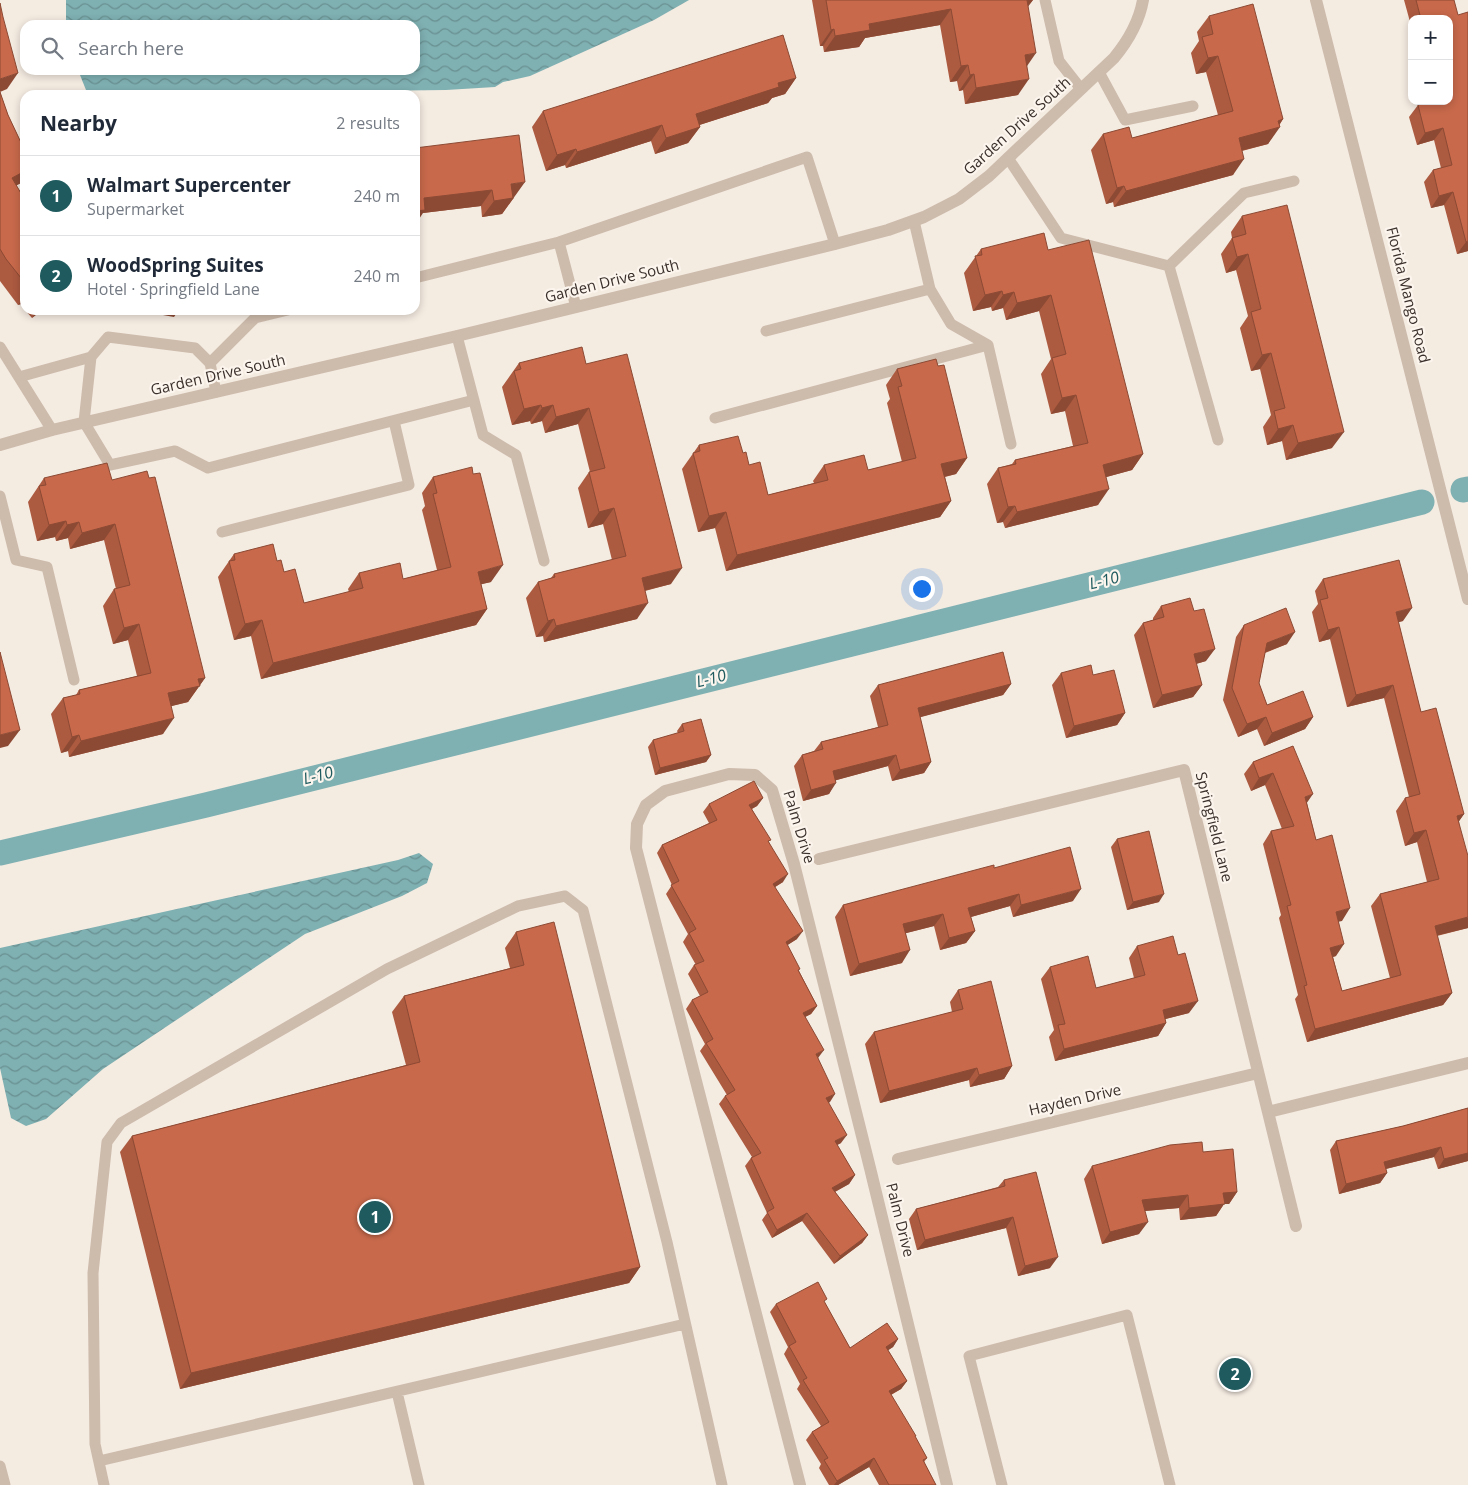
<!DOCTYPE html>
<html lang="en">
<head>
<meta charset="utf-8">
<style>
  :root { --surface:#fff; --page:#f2f2f3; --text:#1f2937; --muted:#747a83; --line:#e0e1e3; --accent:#1f5a5e }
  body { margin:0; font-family:"Open Sans",sans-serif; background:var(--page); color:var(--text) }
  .controls { position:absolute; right:15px; top:15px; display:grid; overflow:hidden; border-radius:10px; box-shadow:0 2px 8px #0003 }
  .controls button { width:45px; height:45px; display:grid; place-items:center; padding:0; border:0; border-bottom:1px solid var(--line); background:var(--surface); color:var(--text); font:25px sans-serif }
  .you { position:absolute; left:921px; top:588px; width:18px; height:18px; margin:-12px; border:4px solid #fff; border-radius:50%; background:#1a73e8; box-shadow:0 0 0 8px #1a73e833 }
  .badge { display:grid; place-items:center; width:32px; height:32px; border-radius:50%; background:var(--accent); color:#fff; font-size:16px; font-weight:700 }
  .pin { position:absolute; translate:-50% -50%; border:2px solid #fff; box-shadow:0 1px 5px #0006 }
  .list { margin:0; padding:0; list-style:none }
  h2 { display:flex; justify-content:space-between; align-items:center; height:65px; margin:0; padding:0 20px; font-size:21px }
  h2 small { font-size:16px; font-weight:400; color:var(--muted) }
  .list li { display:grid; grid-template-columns:32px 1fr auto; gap:15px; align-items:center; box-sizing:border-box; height:80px; padding:0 20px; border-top:1px solid var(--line) }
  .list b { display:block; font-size:19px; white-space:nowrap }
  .list p { margin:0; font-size:16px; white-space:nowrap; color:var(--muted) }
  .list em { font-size:16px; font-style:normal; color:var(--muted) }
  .icon { flex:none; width:28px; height:28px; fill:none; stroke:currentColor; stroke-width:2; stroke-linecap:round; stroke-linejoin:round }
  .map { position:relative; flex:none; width:1468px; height:1485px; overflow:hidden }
  .search { position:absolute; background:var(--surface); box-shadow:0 2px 8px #0003; left:20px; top:20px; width:400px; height:55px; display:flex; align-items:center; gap:12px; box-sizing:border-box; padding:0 18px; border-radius:15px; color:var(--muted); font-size:19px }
  .panel { position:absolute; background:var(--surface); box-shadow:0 2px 8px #0003; left:20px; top:90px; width:400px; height:225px; border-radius:15px }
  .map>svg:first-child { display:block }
</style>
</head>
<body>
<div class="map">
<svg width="1468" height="1485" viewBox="0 0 1468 1485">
  <defs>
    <pattern id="water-waves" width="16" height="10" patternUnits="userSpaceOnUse" patternTransform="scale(1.25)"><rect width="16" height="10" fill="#7fb0b2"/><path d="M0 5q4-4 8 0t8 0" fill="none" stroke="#699091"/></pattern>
  </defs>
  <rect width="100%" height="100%" fill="#f4ebe1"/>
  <path fill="url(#water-waves)" d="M66,0H689L654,20L530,76L503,82L495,87L446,90L362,91L323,95H88L78,70H415V25H66Z
    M419,853L433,864L427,883L402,896L305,934L103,1069L46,1119L26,1126L11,1118L0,1068V948L398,860Z"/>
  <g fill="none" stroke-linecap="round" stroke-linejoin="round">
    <path stroke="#7fb0b2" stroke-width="25" d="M1463,490L1468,489
      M0,853L206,805L1422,502"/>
    <path stroke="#cdbbac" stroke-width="11" d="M1045,0L1059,61L1081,89
      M1099,72L1125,120L1193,106
      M1008,158L1061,238L1169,266L1218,440
      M914,221L930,289L951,324L988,345L1011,444
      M559,242L576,307
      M1169,266L1244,193L1294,181
      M415,278L559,242L807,157L835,244
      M766,331L930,289
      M457,336L483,435L516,455L544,561
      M0,347L52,430
      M91,357L84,422L110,465L175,451L208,468L474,400
      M19,377L91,357L108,337L195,348L210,363
      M216,392L210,363L255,318L288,310
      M715,418L988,345
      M0,496L16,560L47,567L74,680
      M222,532L409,485L394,421
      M397,1392L419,1485
      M99,1461L685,1324
      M0,1466L5,1485
      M104,1485L95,1444L93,1273L107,1142L121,1123L387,969L518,906L565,896L583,910L667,1242L722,1485
      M1002,1485L969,1356L1127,1315L1170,1485"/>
    <path stroke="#cdbbac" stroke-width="12" d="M0,445L52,430L457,336L835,244L888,230L924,217L959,199L989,176L1114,58C1128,41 1139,23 1143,0
      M819,859L1184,770L1296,1226
      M1268,1112L1468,1063
      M898,1159L1258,1073
      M800,1485L636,848L637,824L646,805L665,791L729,774L755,775L772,790L794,864L870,1168L947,1485"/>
    <path stroke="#cdbbac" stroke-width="12" d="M1316,0L1468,599"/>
  </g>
  <path fill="#ac5a40" d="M812,0H1033L1028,6L1027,66L1018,95L965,104L963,90L959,91L957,81L950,82L940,25L865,38L859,47L824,52L823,46H820Z
    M1404,0H1454L1468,251L1457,254L1444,205L1431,208L1424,182L1433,170L1441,168L1434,140L1417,145L1409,117L1418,105L1425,103L1424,101H1449V19H1412V29Z
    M1209,16L1283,119L1268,144L1242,151L1233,175L1114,207L1113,202L1106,204L1091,150L1103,134L1132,138L1218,115L1206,72L1196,74L1191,53L1199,41L1197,32Z
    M796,78L785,94L772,98L768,103L699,125L700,127L688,143L655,154L651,141L566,168L565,165L546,171L532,127L543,111Z
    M0,92L8,115L25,151V178L21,183L16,185L25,200V309L21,304L18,305L0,281Z
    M415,148L514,198L513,199L502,214L482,217L481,206L423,213Z
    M1242,216L1332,448L1286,460L1282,441L1267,445L1263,427L1271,415L1260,369L1251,371L1240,328L1248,316L1236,270L1226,273L1221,254L1232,238L1231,232Z
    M981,249L1048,250L1143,454L1132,470L1106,477L1098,505L1005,528L1003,522L997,523L987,484L998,468L1012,464L1015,460L1073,446L1065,411L1051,414L1041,374L1051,359L1039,311L1006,320L1003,308L992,311L991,307L973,311L964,273Z
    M25,310H42L32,318Z
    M519,363L586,364L671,584L645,591L637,619L544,642L543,636L536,637L526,598L538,582L551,578L554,574L612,560L603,524L588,528L578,488L589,472H590L578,424L545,433L542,421L531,424L530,421L512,425L502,387Z
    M938,366L967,458L956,474L945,477L951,501L940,517L726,571L715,528L698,532L682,469L699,445L743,453L749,465L768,495L814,483L813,481L824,465L868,470L902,462L887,403L890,399L886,385L897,369Z
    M433,477L491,582L481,584L487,609L476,625L261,679L251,636L234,640L218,577L234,554L277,561L304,603L349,592L348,589L359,573L403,579L437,570L422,510L425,506L422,493Z
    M44,478L112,480L205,678L188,702L171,706L163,734L69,757L68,751L61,753L51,714L63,698L76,695L79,690L137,676L128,640L113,644L103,606L114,589H116L104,540L70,549L68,538L56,541L55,537L37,541L28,502Z
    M1323,579L1403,621L1398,622L1421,712L1464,814L1459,821L1468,928L1437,936L1452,993L1443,1005L1307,1042L1295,999L1298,995L1279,918L1281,915L1263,844L1271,831L1282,829L1265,785L1251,791L1244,774L1253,762L1293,746L1316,840L1342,921H1339L1336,956L1333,957L1342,991L1390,978L1371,906L1380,894L1427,882L1417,842L1405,846L1396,811L1405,798L1409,797L1384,698L1347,707L1330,639L1319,642L1312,612L1318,604L1315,591Z
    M1161,606L1206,661L1196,664L1202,685L1193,697L1153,708L1134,635L1143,623L1153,620V618Z
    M1244,625L1287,644L1265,653L1259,683L1267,705L1313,717L1305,729L1264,746L1257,729L1238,737L1223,700L1236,637Z
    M1061,673L1093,675L1125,713L1117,725L1066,738L1052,685Z
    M1011,684L1003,695L920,717L931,762L924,773L892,781L888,766L836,780L829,794L803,801L794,766L802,755L814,751L821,742L878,727L870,696L878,685Z
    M682,724L711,755L706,762L655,775L648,747L653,740L678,733L677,731Z
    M763,798L757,806L752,809L769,842L783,882L775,887L797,939L787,945L799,971L817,1006L811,1014L805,1017L818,1058L830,1102L828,1103L841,1143L837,1145L855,1175L849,1184L835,1192L868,1235L862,1243L834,1264L802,1221L772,1238L762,1220L767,1213L745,1166L751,1158L752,1157L719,1104L725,1096L727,1095L700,1051L705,1044L686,1009L692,1000L700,996L688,974L694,965H696L683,942L688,934L666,894L672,885L657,853L662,845L709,823L703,812L709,804Z
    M1117,839L1159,902L1127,910L1111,847Z
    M994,868L1073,901L1013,917L1010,906L971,917L975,931L966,943L940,950L934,926L906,933L902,963L850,976L835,917L843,905Z
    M516,932L640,1267L629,1283L180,1389L120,1152L132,1136L406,1065L392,1012L404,996L510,968L505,948Z
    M1137,946L1189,1013L1165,1019L1166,1023L1158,1036L1055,1061L1049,1037L1054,1030L1041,979L1050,967L1096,988L1134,978L1129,958Z
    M958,990L1012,1066L1004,1079L970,1087L969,1080L880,1103L865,1044L874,1032L952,1012L950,1002Z
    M1468,1108V1161L1438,1169L1434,1157L1386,1169L1387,1173L1380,1183L1339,1194L1330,1150L1336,1141L1403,1126Z
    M1203,1152L1237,1192L1229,1204H1224L1216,1216L1180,1220L1179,1208L1145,1211L1139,1234L1102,1244L1084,1179L1092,1166Z
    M1004,1180L1050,1268L1018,1276L1006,1228L917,1250L909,1219L916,1209L998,1187Z
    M825,1303L850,1348L898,1339L893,1347L888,1350L907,1381L901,1389L891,1395L927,1458L924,1462L936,1485H879L869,1467L838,1485H829L819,1468L821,1464L806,1440L812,1432L821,1426L797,1389L800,1384L784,1354L788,1347L770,1312L776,1304Z"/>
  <path fill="#8c4a34" d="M1022,0H1033L1027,8Z
    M951,9L940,25L865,38L859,47L824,52L835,36L869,24Z
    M834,29L823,46H820L831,30Z
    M1036,53L1025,69V55Z
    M1218,56L1206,72L1196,74L1208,58Z
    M968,65L957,81L950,82L961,66Z
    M18,73L7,89L0,92V79Z
    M974,74L963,90L959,91L970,75Z
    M796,78L785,94L772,98L768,103L684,130L696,114L778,83Z
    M1029,79L1018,95L965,104L976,88Z
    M1283,119L1277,128L1280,127L1268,144L1228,154L1239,138L1278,121Z
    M662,125L651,141L566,168L577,152Z
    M700,127L688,143L655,154L666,138Z
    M1443,128L1434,140L1417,145L1425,133Z
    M576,149L565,165L546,171L557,155Z
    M1244,159L1233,175L1114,207L1126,191Z
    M25,171V178L21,183L1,194L12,178Z
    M525,182L502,214L482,217L494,201L511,184Z
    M1124,186L1113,202L1106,204L1117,188Z
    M492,190L481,206L423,213L415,225V211L424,198Z
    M1453,192L1444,205L1431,208L1439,196Z
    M1468,241V251L1457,254L1466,242Z
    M1248,254L1236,270L1226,273L1237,257Z
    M1002,291L991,307L973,311L985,295Z
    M1014,292L1003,308L992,311L1003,295Z
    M1051,295L1039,311L1006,320L1017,303Z
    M25,296V298L21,304L18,305Z
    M38,310H42L32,318Z
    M135,310H179L174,317Z
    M1271,353L1260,369L1251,371L1262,355Z
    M1076,395L1065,411L1051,414L1062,398Z
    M541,405L530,421L512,425L524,409Z
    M553,405L542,421L531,424L542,408Z
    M589,408L578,424L545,433L556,417Z
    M1293,425L1282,441L1267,445L1278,429Z
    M1344,432L1332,448L1286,460L1298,443Z
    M1143,454L1132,470L1092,481L1103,465Z
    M967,458L956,474L930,480L941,464Z
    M1109,489L1098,505L1005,528L1017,512Z
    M951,501L940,517L726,571L737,555Z
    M1015,506L1003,522L997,523L1008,507Z
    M614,508L603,524L588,528L599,512Z
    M726,512L715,528L698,532L709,516Z
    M66,521L55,537L37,541L49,525Z
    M79,522L68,538L56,541L67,525Z
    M115,524L104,540L70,549L82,533Z
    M503,565L491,582L466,588L478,572Z
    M682,568L671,584L631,594L642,578Z
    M648,603L637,619L544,642L556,626Z
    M1412,608L1403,621L1387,625L1396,612Z
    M487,609L476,625L261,679L273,663Z
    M554,619L543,636L536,637L548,621Z
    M262,620L251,636L234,640L245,624Z
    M139,624L128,640L113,644L124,628Z
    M1339,627L1330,639L1319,642L1328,630Z
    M1295,632L1287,644L1258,655L1267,643Z
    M1215,649L1206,661L1185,667L1194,654Z
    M205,678L188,702L156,710L168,693L198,679Z
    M1011,684L1003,695L910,720L918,708Z
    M1202,685L1193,697L1153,708L1162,695Z
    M1393,685L1384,698L1347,707L1356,695Z
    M1125,713L1117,725L1066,738L1074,726Z
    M1266,717L1257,729L1238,737L1247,724Z
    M1313,717L1305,729L1264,746L1272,733Z
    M174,718L163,734L69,757L81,741Z
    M20,730L8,746L0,748V735Z
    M79,735L68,751L61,753L72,737Z
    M711,755L706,762L655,775L660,768Z
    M896,755L888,766L826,783L833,771Z
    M931,762L924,773L892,781L900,770Z
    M1273,773L1265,785L1251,791L1259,778Z
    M836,783L829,794L803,801L811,790Z
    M1313,794L1304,807L1305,797Z
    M763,798L757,806L743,813L749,805Z
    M1464,814L1455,827L1457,816Z
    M1426,830L1417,842L1405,846L1414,833Z
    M788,874L783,882L767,892L773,884Z
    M1081,889L1073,901L1013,917L1021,905Z
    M1019,894L1010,906L960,920L968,908Z
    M1164,894L1159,902L1127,910L1133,902Z
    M1350,908L1342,921L1328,924L1336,912Z
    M943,914L934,926L895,936L903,924Z
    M1468,917V928L1426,938L1435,926Z
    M803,931L797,939L780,950L786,942Z
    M975,931L966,943L940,950L949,938Z
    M1344,944L1336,956L1321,960L1330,948Z
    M910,950L902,963L850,976L859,964Z
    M1452,993L1443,1005L1307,1042L1315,1029Z
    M1198,1001L1189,1013L1154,1022L1163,1010Z
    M817,1006L811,1014L797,1021L803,1013Z
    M1166,1023L1158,1036L1055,1061L1064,1049Z
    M824,1050L818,1058L816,1054Z
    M1012,1066L1004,1079L970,1087L979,1075Z
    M977,1068L969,1080L880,1103L889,1091Z
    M835,1094L830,1102L820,1106L826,1098Z
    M847,1135L841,1143L829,1149L835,1141Z
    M1441,1147L1434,1157L1377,1171L1384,1162Z
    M1468,1153V1161L1438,1169L1444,1159Z
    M1387,1173L1380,1183L1339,1194L1346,1184Z
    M855,1175L849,1184L827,1196L832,1188Z
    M1237,1192L1229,1204H1224L1216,1216L1180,1220L1189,1208L1223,1193Z
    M1188,1195L1179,1208L1133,1212L1142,1200Z
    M807,1213L802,1221L772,1238L777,1230Z
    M1013,1217L1006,1228L917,1250L925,1240Z
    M1148,1222L1139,1234L1102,1244L1110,1232Z
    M868,1235L862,1243L834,1264L840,1256Z
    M1058,1257L1050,1268L1018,1276L1025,1266Z
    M640,1267L629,1283L180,1389L191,1373Z
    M898,1339L893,1347L881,1355L886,1347Z
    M907,1381L901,1389L883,1399L889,1391Z
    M874,1458L869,1467L838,1485H834L837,1481Z"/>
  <path fill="#c8694b" stroke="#8c4a34" d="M826,0H1027L1036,53L1025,55L1029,79L976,88L974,74L970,75L968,65L961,66L951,9L869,24L870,30L835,36L834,29L831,30Z
    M1416,0H1454L1458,15L1468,12V241L1466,242L1453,192L1439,196L1433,170L1452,165L1443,128L1425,133L1418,105L1431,101H1449V19H1421Z
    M0,3L3,17L18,73L0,79Z
    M1253,4L1283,119L1278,121L1280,127L1239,138L1244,159L1126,191L1124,186L1117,188L1103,134L1129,127L1132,138L1233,111L1218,56L1208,58L1202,37L1213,34L1209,16Z
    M783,35L796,78L778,83L779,87L696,114L700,127L666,138L662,125L577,152L576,149L557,155L543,111Z
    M0,92L8,115L25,151V171L12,178L25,200V283L6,259L0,249Z
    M519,135L525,182L511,184L513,198L494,201L492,190L424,198L425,210L415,211V148Z
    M1287,205L1344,432L1298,443L1293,425L1278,429L1274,411L1285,408L1271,353L1262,355L1251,312L1261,309L1248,254L1237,257L1232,238L1246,234L1242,216Z
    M1044,233L1048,250L1089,240L1143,454L1103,465L1109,489L1017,512L1015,506L1008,507L998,468L1016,464L1015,460L1088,443L1076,395L1062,398L1052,358L1066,354L1051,295L1017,303L1014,292L1003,295L1002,291L985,295L975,256L982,255L981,249Z
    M582,347L586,364L627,354L682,568L642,578L648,603L556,626L554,619L548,621L538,582L555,577L554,574L626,556L614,508L599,512L589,472L605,468L589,408L556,417L553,405L542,408L541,405L524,409L514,371L521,369L519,363Z
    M936,359L938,366L944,365L967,458L941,464L951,501L737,555L726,512L709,516L693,453L700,451L699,445L738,436L743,453L746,452L749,465L760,462L768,495L828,480L824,465L864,455L868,470L916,458L898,387L902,386L897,369Z
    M107,463L112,480L147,471L149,478L155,477L205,678L198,679L200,686L168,693L174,718L81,741L79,735L72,737L63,698L80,694L79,690L151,673L139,624L124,628L114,589L130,585L115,524L82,533L79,522L67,525L66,521L49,525L39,486L46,485L44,478Z
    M472,467L473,474L480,473L503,565L478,572L487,609L273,663L262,620L245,624L229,561L235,560L234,554L273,544L277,561L281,560L284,572L295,569L304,603L363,588L359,573L400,563L403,579L451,567L433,494L437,493L433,477Z
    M1399,560L1412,608L1396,612L1421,712L1436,708L1464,814L1457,816L1468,856V917L1435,926L1452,993L1315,1029L1304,986L1307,985L1287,906L1291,905L1271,831L1294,826L1273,773L1259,778L1253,762L1293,746L1313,794L1305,797L1316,840L1332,835L1350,908L1336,912L1344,944L1330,948L1342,991L1401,975L1380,894L1439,879L1426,830L1414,833L1405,798L1420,794L1393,685L1356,695L1339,627L1328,630L1320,600L1328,598L1323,579Z
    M1190,598L1194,611L1204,609L1215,649L1194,654L1202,685L1162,695L1143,623L1164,617L1161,606Z
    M1286,608L1295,632L1267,643L1259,683L1267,705L1303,691L1313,717L1272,733L1266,717L1247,724L1232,688L1244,625Z
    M0,652L20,730L0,735Z
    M1003,652L1011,684L918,708L931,762L900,770L896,755L833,771L836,783L811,790L802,755L823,749L821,742L888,725L878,685Z
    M1091,665L1093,675L1114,670L1125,713L1074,726L1061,673Z
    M701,719L711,755L660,768L653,740L684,731L682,724Z
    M754,781L763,798L749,805L771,840L768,841L788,874L773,884L803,931L786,942L800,969L798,970L817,1006L803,1013L824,1050L816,1054L835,1094L826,1098L847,1135L835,1141L855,1175L832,1188L868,1235L840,1256L807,1213L777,1230L767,1212L774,1208L751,1158L761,1153L725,1096L735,1090L706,1043L713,1039L692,1000L708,992L694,965L704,961L689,933L696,929L671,885L679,881L662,845L717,820L709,804Z
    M1149,831L1164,894L1133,902L1117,839Z
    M1070,847L1081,889L1021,905L1019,894L968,908L975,931L949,938L943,914L903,924L910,950L859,964L843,905L994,865V868Z
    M554,922L640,1267L191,1373L132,1136L420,1062L404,996L524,965L516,932Z
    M1173,936L1178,955L1185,953L1198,1001L1163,1010L1166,1023L1064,1049L1058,1025L1065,1024L1050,967L1088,956L1096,988L1145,975L1137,946Z
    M991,981L1012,1066L979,1075L977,1068L889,1091L874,1032L963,1009L958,990Z
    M1468,1108V1153L1444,1159L1441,1147L1384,1162L1387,1173L1346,1184L1336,1141L1403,1126Z
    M1202,1142L1203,1152L1233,1149L1237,1192L1223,1193L1225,1204L1189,1208L1188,1195L1142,1200L1148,1222L1110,1232L1092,1166L1170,1145Z
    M1036,1172L1058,1257L1025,1266L1013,1217L925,1240L916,1209L1005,1186L1004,1180Z
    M818,1282L827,1299L824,1301L850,1348L887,1323L898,1339L886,1347L907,1381L889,1391L916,1436H915L927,1458L923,1460L936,1485H889L874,1458L837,1481L824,1460L828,1458L812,1432L829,1422L803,1380L807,1378L789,1346L796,1342L776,1304Z"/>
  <g text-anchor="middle" stroke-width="4.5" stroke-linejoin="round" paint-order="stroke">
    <g font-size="15" fill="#3b302b" stroke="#fbf5ee">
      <text transform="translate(1017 126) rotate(-42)" y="5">Garden Drive South</text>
      <text transform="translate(612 281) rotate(-14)" y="5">Garden Drive South</text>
      <text transform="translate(1408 295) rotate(76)" y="5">Florida Mango Road</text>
      <text transform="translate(218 375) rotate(-13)" y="5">Garden Drive South</text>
      <text transform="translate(799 827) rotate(73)" y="5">Palm Drive</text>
      <text transform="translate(1214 827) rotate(76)" y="5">Springfield Lane</text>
      <text transform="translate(1075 1100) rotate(-13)" y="5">Hayden Drive</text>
      <text transform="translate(900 1220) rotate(76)" y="5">Palm Drive</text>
    </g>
    <g font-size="16" font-style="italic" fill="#1f5a5e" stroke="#fbf5ee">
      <text transform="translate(1104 580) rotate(-14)" y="6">L-10</text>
      <text transform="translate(711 678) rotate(-14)" y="6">L-10</text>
      <text transform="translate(318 775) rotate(-14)" y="6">L-10</text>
    </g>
  </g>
</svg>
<div class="controls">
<button>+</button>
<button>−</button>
</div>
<div class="you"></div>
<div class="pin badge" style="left:375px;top:1217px">1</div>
<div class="pin badge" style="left:1235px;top:1374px">2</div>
<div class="search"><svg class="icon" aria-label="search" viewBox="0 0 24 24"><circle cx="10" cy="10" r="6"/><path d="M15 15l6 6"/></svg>Search here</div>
<section class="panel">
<h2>Nearby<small>2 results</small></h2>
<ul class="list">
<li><span class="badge">1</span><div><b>Walmart Supercenter</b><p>Supermarket</p></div><em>240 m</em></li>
<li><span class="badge">2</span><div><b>WoodSpring Suites</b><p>Hotel · Springfield Lane</p></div><em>240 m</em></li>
</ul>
</section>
</div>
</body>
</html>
